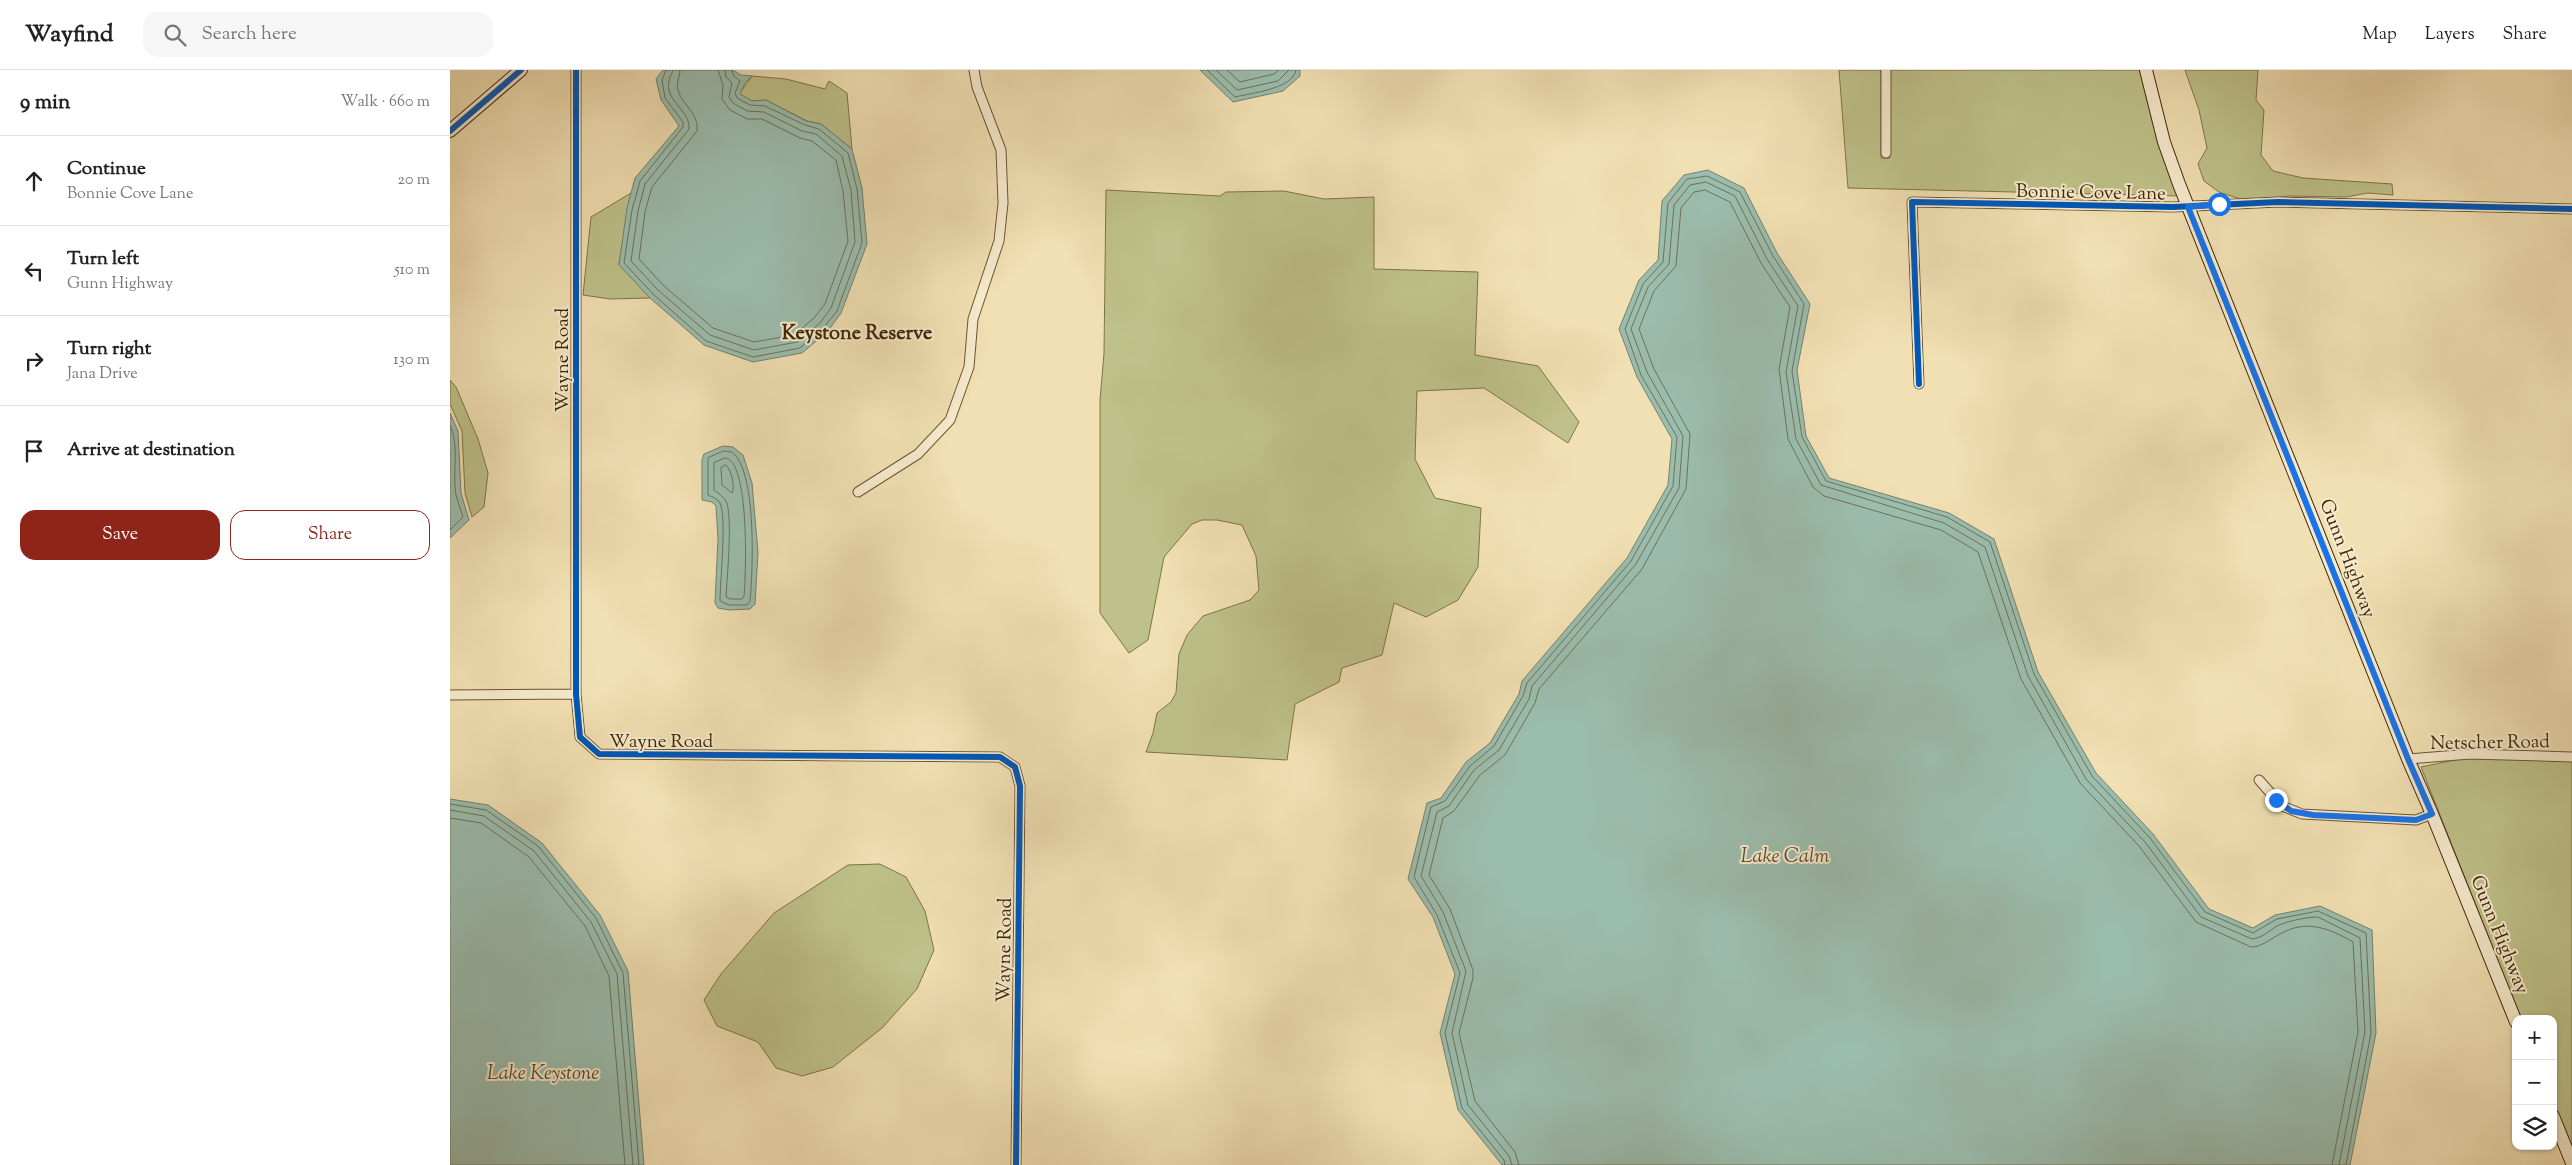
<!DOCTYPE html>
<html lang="en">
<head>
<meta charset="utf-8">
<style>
  :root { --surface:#fff; --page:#f6f6f6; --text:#222; --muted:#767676; --line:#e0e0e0; --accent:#8f2418 }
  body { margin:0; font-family:"Sorts Mill Goudy",serif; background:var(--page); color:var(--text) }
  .controls { position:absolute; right:15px; bottom:15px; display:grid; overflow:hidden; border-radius:10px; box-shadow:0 1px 4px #0004 }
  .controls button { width:45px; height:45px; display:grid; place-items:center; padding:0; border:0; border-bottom:1px solid var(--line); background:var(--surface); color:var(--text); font:25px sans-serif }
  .stop { position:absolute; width:15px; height:15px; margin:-11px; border:4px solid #1a73e8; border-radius:50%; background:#fff }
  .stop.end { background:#1a73e8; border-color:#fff; box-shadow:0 1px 5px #0008 }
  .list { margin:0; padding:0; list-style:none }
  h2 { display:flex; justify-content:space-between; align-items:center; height:65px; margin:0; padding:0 20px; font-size:21px }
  h2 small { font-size:16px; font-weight:400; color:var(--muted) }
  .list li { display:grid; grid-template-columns:32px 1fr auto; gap:15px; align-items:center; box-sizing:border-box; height:90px; padding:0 20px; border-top:1px solid var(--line) }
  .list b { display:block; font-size:19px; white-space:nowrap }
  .list p { margin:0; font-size:16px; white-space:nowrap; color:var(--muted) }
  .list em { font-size:16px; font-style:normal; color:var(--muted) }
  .actions { display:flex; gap:10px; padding:15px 20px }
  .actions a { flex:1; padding:11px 0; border:1px solid var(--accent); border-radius:15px; text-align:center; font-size:18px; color:var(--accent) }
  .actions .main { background:var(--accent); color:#fff }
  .icon { flex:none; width:28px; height:28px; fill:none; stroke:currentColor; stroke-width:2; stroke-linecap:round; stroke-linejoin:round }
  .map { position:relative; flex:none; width:2122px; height:1095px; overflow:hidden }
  header { display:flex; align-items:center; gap:30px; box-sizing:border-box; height:70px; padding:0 25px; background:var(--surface); border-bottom:1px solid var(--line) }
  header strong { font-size:24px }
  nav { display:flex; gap:28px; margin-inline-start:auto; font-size:18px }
  .search { width:350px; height:45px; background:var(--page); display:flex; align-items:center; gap:12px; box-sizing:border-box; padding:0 18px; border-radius:15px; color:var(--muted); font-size:19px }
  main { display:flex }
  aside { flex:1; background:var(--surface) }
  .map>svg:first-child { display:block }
</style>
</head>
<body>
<header>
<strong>Wayfind</strong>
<div class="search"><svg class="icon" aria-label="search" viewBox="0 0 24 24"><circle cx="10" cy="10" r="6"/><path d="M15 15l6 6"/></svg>Search here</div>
<nav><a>Map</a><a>Layers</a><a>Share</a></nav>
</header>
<main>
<aside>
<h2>9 min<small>Walk · 660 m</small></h2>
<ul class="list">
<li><svg class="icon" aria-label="ahead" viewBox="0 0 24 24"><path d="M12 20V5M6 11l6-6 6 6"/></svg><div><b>Continue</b><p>Bonnie Cove Lane</p></div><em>20 m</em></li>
<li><svg class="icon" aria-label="left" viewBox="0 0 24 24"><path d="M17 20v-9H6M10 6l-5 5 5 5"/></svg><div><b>Turn left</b><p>Gunn Highway</p></div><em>510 m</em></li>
<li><svg class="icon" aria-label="right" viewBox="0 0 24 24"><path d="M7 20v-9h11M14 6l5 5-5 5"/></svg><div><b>Turn right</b><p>Jana Drive</p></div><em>130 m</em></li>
<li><svg class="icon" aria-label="arrive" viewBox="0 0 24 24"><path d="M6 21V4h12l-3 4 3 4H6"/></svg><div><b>Arrive at destination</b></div></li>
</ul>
<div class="actions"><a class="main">Save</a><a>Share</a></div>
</aside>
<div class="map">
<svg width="2122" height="1095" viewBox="0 0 2122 1095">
  <rect width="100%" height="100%" fill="#f1e0b3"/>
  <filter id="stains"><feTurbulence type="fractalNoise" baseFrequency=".004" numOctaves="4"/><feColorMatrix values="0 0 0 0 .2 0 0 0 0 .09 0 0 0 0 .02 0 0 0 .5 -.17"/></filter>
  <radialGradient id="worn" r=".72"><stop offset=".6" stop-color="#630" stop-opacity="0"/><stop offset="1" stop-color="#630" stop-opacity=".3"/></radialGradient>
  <path fill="#bec189" stroke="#807448" d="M1389,0H1431V88H1440V0H1691L1729,126L1398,118Z
    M1735,0H1808L1806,30L1814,40L1811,85L1823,101L1853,108L1942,114L1943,125L1918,123L1896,127L1838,126L1799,132L1769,122L1754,111L1748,94L1757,78L1749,40Z
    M302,6L336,9L375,19L379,11L397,23L402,79L371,54L357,51L316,30L302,31L289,24Z
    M656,120L770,126L776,122L834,121L874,129L924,127V199L1028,202L1025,285L1088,296L1129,352L1118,373L1034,318L967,321L965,389L985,428L1031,438L1028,497L1008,530L976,547L944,533L932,585L892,598L889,612L845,634L837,690L696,682L703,663L707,643L721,632L726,623L729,584L737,565L753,546L800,530L809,520L806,486L792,455L767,450H752L742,454L714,487L698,570L679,583L650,543V330L654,283Z
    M181,123L169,194L200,228L160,229L133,225L141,147Z
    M0,310L6,317L28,369L38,403L34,437L22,447L15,423L12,361L0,334Z
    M2038,683L2122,685V1078L2103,1031V949H2071L1971,697Z
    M430,794L456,807L475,841L484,880L467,919L432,958L383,997L352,1006L326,998L308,972L267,956L254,930L271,904L324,843L398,795Z"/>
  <path fill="#9bbdae" stroke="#77816b" d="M213,0H283L291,5L302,6L295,13L290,24L302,31L316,30L356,51L371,54L402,79L412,118L417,174L391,243L378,261L352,283L303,292L254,275L200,228L169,195L177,138L185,108L229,56L211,30L206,9Z
    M750,0H850V6L833,21L783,32Z
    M1258,100L1294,118L1327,183L1360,234L1347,300L1356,366L1379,408L1499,443L1544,469L1588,602L1646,703L1703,764L1759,839L1803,858L1825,845L1870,836L1922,860L1926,963L1900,1095H1052L1008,1040L990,963L1005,904L983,847L958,809L977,733L991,728L1016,692L1040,673L1069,624L1072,611L1177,488L1218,415L1222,369L1187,307L1169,259L1189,210L1208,190L1212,131L1234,105Z
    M0,343L8,361L11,423L19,450L0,468Z
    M273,376L283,377L293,385L302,413L308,482L305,534L300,539L279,540L268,538L265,533L268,469L266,436L262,432L252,430V390L254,384Z
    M0,729L38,735L92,773L150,845L178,901L194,1095H0Z"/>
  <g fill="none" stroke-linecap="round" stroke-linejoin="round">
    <path stroke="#6e725a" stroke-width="1" d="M216,0L212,10L215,28L233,52V57L190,111L182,140L174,193L204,225L256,271L303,287L350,278L374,257L387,241L412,173L407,119L398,83L369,59L355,55L315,36L300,35L287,28L285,23L290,11L283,5L282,0
      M223,0C222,5 219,7 219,11C214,30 241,41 239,59L195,114L188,141L181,191L208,220L260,265L304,280L347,272L370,253L381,238L405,172L401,120L392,86L366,64L352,61L314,42L297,41L283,33L279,27L282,13L276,7L275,0
      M230,0C230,7 226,13 228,20C232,35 249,43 247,61L202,117L195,142L189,189L213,215L263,258L304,272L344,265L364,248L375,234L398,171L393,121L386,90L362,71L350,68L312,49H297L280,40L272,29L273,15L268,0
      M757,0L785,27C801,23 843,19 846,0
      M766,0L787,20L828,11L839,0
      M777,0L790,12L824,4L829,0
      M0,355C10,377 2,402 6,425C8,432 11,440 13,447L0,460
      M274,381L282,382C307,400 303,501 300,531L297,535H279L270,531C270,512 277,447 270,433C267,428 262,427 258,425V388Z
      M275,388C300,389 296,506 294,526L292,529H280L276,527C277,508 283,445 276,431C273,426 268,423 264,420V393Z
      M276,395C282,401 285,417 282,423L272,415L271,398Z
      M0,734L36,740L88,776L146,848L173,903L189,1095
      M0,740L34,746L84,781L141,852L167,904L183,1095
      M0,748L31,753L79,787L135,856L159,906L175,1095
      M1055,1095L1054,1090L1012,1038L995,963L1010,903L987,845L964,807L981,737L995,731L1020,696L1044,676L1073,626L1077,613L1181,491L1223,416L1227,367L1191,305L1175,259L1193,214L1213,192L1218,133L1237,109L1257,106L1290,122L1323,186L1354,234L1342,301L1352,367L1376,411L1497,447L1540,472L1584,604L1642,706L1700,768L1755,842L1803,863L1827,849L1868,841L1916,863L1921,963L1896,1095
      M1062,1095L1059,1086L1018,1035L1002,963L1016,901L993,842L971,806L987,742L999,736L1024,700L1049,680L1079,629L1082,616L1186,494L1229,418L1233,366L1197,302L1181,259L1198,217L1219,194L1224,135L1240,115L1256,112L1285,126L1317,189L1348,236L1336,302L1346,369L1371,415L1494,453L1535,477L1578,606L1636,709L1695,772L1751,847L1802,869C1812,868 1819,861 1827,856C1838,851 1856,847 1868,847L1910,868L1915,962L1889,1095
      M1069,1095L1065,1082L1025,1031L1009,963L1023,908V900L1000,839L979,805L993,748L1004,741L1030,705L1055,685L1085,633L1089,619L1192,499L1236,419L1240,364L1204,299L1189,259L1204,221L1226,196L1231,138L1244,122L1255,120L1280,132L1311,193L1340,237L1329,299L1338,369L1363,417L1374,426L1491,460L1528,482L1571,609L1630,713L1689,776L1746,852L1801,877C1812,877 1820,869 1830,864C1856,849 1879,858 1903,872L1908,962L1882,1095"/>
    <g stroke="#6d5432" stroke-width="11">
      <path id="street" d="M126,0V624L130,667L149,684L550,687L565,697L570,716L566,1095
        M1436,0V83
        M1469,314L1462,132L1723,137L1828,132L2122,139
        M408,422L468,384L500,350L519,297L523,249L549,171L553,133L551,80L527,17L524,0
        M0,625L126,624
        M1958,689L2020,684L2122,687
        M1809,710L1832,736L1852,744L1966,750L1982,744"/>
    </g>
    <g stroke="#412607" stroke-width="14">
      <path id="secondary" d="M1696,0L1714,72L1729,114L1958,689L1982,744L2066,952
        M0,61L71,0
        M2103,1046L2122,1093"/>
    </g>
    <use href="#street" stroke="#f6ebce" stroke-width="9"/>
    <use href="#secondary" stroke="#f6ebce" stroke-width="12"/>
    <g stroke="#f6ebce" stroke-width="9">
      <path id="cycleway" d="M126,0V624L130,667L149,684L550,687L565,697L570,716L566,1095
        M0,61L71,0
        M1469,314L1462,132L1723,137L1828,132L2122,139"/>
    </g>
    <use href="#cycleway" stroke="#0057b8" stroke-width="6"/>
  </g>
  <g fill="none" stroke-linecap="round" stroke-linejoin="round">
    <path stroke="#1a73e8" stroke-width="6" d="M1769,134L1738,137L1958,689L1982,744L1966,750L1863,745L1841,741L1826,730"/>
  </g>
  <g text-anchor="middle" stroke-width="4" stroke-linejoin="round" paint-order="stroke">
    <g font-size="19" fill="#412607" stroke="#f6ebce">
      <text transform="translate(1641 121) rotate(1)" y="7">Bonnie Cove Lane</text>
      <text transform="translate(111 290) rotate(-90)" y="7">Wayne Road</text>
      <text transform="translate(1899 488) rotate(69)" y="7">Gunn Highway</text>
      <text x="211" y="677">Wayne Road</text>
      <text transform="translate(2040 671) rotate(-1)" y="7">Netscher Road</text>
      <text transform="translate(2051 864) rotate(68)" y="7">Gunn Highway</text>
      <text transform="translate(553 880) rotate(-89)" y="7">Wayne Road</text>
    </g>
    <g font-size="20" font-weight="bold" fill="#412607" stroke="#f6ebce">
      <text x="407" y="269">Keystone Reserve</text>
    </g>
    <g font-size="20" font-style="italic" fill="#584c31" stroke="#f6ebce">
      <text x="1335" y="792">Lake Calm</text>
      <text x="93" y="1009">Lake Keystone</text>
    </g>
  </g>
  <rect width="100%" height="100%" filter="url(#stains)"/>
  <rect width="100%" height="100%" fill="url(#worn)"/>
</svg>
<div class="controls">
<button>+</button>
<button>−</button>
<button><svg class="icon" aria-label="layers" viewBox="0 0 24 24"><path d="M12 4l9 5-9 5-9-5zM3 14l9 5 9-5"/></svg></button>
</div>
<div class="stop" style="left:1769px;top:134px"></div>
<div class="stop end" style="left:1826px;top:730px"></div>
</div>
</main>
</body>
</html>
